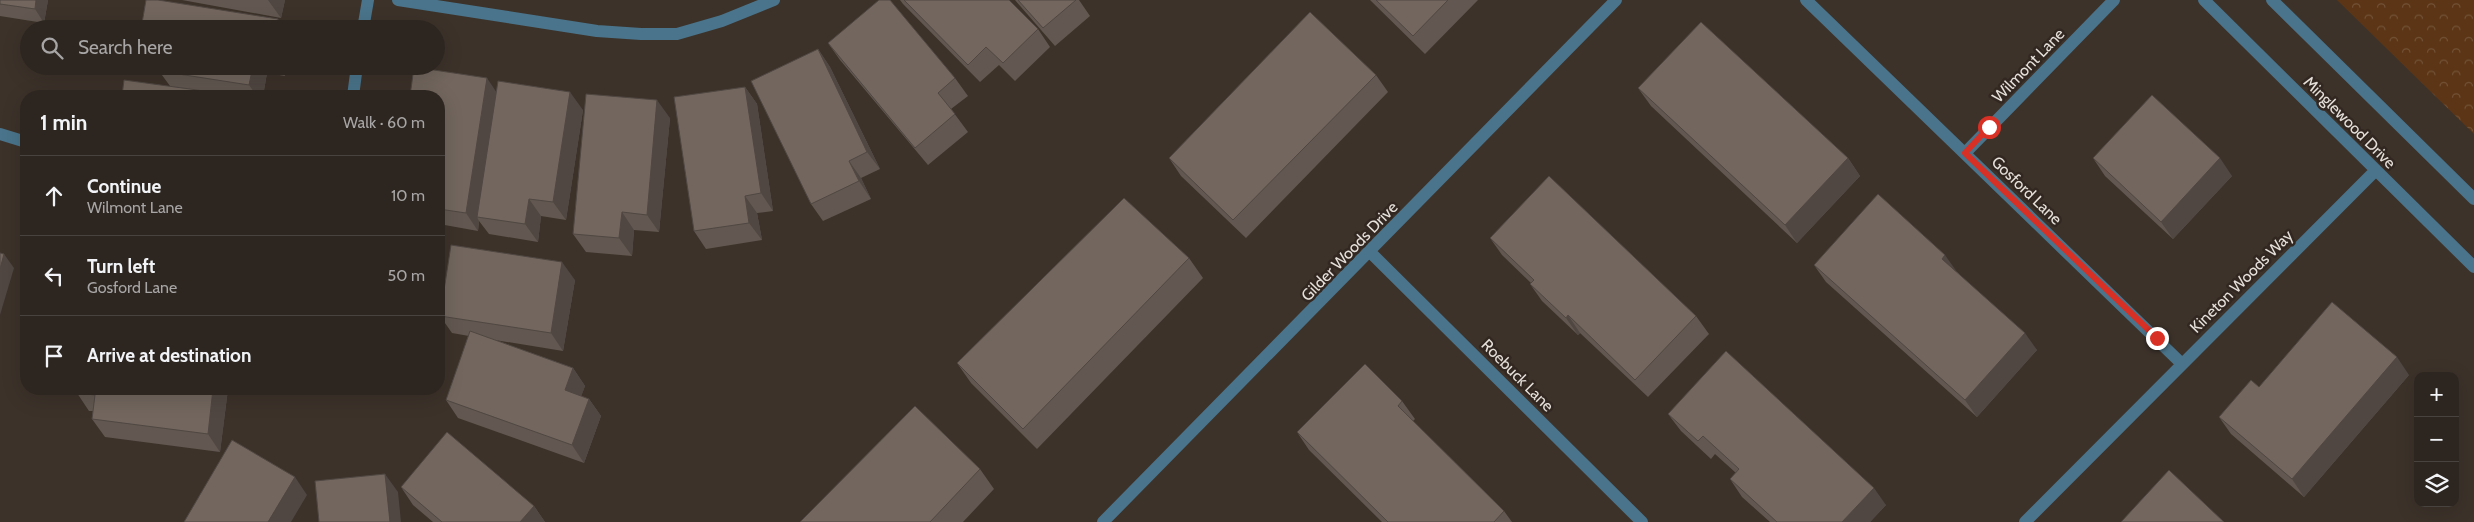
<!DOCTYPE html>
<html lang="en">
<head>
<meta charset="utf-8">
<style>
  :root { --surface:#2d2620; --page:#352e29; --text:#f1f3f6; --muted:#a7a5a5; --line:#48433e }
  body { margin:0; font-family:Cabin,sans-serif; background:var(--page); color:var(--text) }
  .controls { position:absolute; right:15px; bottom:15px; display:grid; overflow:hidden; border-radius:10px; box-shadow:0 5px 20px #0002 }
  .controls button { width:45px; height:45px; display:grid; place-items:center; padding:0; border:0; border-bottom:1px solid var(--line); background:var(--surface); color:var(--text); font:25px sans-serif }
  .stop { position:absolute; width:15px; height:15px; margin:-11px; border:4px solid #d93025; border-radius:50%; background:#fff }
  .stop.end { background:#d93025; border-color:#fff; box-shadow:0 1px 5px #0008 }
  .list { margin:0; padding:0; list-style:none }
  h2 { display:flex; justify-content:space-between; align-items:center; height:65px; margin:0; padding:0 20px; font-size:21px }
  h2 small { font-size:16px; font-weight:400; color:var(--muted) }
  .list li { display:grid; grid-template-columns:32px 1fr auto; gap:15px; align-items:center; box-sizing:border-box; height:80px; padding:0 20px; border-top:1px solid var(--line) }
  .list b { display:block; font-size:19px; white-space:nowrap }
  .list p { margin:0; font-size:16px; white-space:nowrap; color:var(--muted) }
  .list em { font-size:16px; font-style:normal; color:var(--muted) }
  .icon { flex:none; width:28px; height:28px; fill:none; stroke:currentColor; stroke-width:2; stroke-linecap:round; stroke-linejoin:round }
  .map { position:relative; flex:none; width:2474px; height:522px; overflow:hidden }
  .search { position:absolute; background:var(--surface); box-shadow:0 5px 20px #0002; left:20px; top:20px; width:425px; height:55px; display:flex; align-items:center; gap:12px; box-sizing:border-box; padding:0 18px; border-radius:28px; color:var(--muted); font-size:19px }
  .panel { position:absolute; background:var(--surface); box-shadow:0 5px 20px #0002; left:20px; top:90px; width:425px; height:305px; border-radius:20px }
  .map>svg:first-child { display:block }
</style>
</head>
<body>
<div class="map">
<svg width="2474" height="522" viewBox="0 0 2474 522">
  <defs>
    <pattern id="forest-crowns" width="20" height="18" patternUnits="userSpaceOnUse" patternTransform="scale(1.25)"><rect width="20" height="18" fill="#5b3515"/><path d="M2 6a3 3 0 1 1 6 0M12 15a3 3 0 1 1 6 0" fill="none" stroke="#735236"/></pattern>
  </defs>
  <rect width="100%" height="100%" fill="#3c322a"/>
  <path fill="url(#forest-crowns)" d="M2337,0H2474V134Z"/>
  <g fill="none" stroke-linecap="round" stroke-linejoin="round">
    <path stroke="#4a748b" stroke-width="12" d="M398,0L597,31L641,34H677L722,21L774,0
      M1806,0L2181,363
      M2204,0L2474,267
      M2272,0L2474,199
      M363,29L368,0
      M353,96L357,66
      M0,134L26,142
      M1965,153L2114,0
      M1370,252L1642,522
      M1103,522L1616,0
      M2025,522L2376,170"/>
  </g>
  <path fill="#625851" d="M0,0H48L44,23L0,16Z
    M182,0H285L281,18Z
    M900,0H1009L1038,29L1050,47L1015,81L999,65L980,82L903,4Z
    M1015,0H1079L1090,16L1055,46Z
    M1370,0H1478L1425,54Z
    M828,43L955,78L968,96L951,109L968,132L928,165L840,60Z
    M818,49L830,67L880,169L861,178L871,199L823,221L811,204Z
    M160,66H286L285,76L267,73L263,96H122L170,86L159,71Z
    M1376,75L1388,92L1246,238L1181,176L1169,158Z
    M745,87L757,104L773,211L757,213L762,240L706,249L694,231Z
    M1638,88L1848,158L1860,176L1797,243L1651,106Z
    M496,92L583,110L566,220L541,216L538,242L489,234L479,221L478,231L439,224V96Z
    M670,118L659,232L634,230L632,256L586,252L573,234Z
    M2093,158L2232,176L2173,239L2105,176Z
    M1490,238L1696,316L1709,334L1648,397L1580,333L1578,335L1542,301L1530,284L1531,283L1502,255Z
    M1189,258L1203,278L1037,449L971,383L957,363Z
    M1814,265L1957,272L2037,350L1977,417L1826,282Z
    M575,280L563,351L495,340L573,368L585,386L581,396L589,399L601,416L584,463L458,418L446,400L469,336L452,333L440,316Z
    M2409,375L2304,497L2231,434L2219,417Z
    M228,389L220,452L105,437L92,419L93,411H89L77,393Z
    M1402,401L1415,419L1413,421L1504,511L1512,522H1382L1309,450L1297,432Z
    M1668,414L1886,505L1870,522H1770L1742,497L1730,479L1736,473L1715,454L1711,459L1681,431Z
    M980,469L994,489L963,522H800Z
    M401,487L534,506L545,522H433L413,505Z"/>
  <path fill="#504742" d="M36,0H48L44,23L35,9Z
    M268,0H285L281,18Z
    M278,19L285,29H277Z
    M818,49L830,67L880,169L867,152Z
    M253,66H263L267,73L263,96H257L249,85Z
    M278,66H286L285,76Z
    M487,78L499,96L477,217L479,221L478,231L466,213Z
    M745,87L757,104L773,211L761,193Z
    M570,92L583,110L566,220L553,202Z
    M657,100L670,118L659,232L647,215Z
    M1848,158L1860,176L1797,243L1785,225Z
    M2220,158L2232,176L2173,239L2161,222Z
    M849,161L861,178L871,199L859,181Z
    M745,196L757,213L762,240L749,223Z
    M529,199L541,216L538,242L525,224Z
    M622,212L634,230L632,256L619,238Z
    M4,254L14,268L0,315V269Z
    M1945,255L1957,272L1942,259Z
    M562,262L575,280L563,351L551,333Z
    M1568,315L1580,333L1578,335L1566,318Z
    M2025,333L2037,350L1977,417L1965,400Z
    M2397,357L2409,375L2304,497L2292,479Z
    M573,368L585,386L577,408L565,390Z
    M213,389H228L220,452L208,434Z
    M589,399L601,416L584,463L572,445Z
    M385,474L398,492L401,522H390Z
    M295,477L307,495L291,522H268Z
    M1874,488L1886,505L1870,522H1842Z
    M534,506L545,522H520Z"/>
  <path fill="#72665e" stroke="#504742" d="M0,0H36L35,9L0,4Z
    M146,0H158L278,19L277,29H141Z
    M879,0H890L955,78L938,93L955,114L915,148L828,43Z
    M904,0H1009L1038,29L1003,63L986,47L968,65Z
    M1018,0H1076L1043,28Z
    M1376,0H1448L1413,36Z
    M1310,12L1376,75L1233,220L1169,158Z
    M1701,22L1848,158L1785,225L1638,88Z
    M818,49L867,152L849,161L859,181L811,204L751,81Z
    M160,66H253L249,85L159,71Z
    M414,67L487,78L466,213L439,209V96H410Z
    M124,80L241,96H122Z
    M498,81L570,92L553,202L529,199L525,224L477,217Z
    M745,87L761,193L745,196L749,223L694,231L674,97Z
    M586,94L657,100L647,215L622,212L619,238L573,234Z
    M2152,95L2220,158L2161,222L2093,158Z
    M1549,176L1696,316L1635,380L1568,315L1566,318L1530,284L1534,280L1490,238Z
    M1878,194L1945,255L1942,259L2025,333L1965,400L1814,265Z
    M1124,198L1189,258L1023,429L957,363Z
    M451,245L562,262L551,333L440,316Z
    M0,253L4,254L0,269Z
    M2332,302L2397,357L2292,479L2219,417L2251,380L2259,387Z
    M470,331L573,368L565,390L589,399L572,445L446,400Z
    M1726,351L1874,488L1842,522H1777L1730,479L1739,469L1703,436L1698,441L1668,414Z
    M1365,364L1402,401L1398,406L1504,511L1494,522H1388L1297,432Z
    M77,389H213L208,434L92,419L95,395L77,393Z
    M915,406L980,469L930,522H800Z
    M447,432L534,506L520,522H442L401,487Z
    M232,440L295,477L268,522H184Z
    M2169,470L2224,522H2121Z
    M385,474L390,522H319L315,481Z"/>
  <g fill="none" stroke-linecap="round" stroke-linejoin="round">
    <path stroke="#d93025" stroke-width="6" d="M1989,127L1965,153L2157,338"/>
  </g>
  <g text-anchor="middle" stroke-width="5" stroke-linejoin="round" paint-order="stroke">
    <g font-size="16" fill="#e6e0db" stroke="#322821">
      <text transform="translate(2028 65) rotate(-46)" y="6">Wilmont Lane</text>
      <text transform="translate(2350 122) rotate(45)" y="6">Minglewood Drive</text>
      <text transform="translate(2027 190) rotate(44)" y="6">Gosford Lane</text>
      <text transform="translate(1349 251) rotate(-46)" y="6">Gilder Woods Drive</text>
      <text transform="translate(2241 281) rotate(-45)" y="6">Kineton Woods Way</text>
      <text transform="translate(1518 375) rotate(45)" y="6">Roebuck Lane</text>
    </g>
  </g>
</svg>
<div class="controls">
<button>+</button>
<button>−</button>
<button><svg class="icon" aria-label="layers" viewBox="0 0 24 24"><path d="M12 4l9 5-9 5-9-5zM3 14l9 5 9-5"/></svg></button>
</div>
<div class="stop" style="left:1989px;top:127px"></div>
<div class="stop end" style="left:2157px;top:338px"></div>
<div class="search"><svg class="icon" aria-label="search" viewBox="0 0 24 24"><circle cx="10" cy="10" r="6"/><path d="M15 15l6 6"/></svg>Search here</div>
<section class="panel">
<h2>1 min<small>Walk · 60 m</small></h2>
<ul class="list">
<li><svg class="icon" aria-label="ahead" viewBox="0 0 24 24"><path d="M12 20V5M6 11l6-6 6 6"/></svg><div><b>Continue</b><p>Wilmont Lane</p></div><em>10 m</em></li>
<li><svg class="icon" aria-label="left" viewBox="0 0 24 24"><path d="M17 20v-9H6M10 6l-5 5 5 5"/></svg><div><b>Turn left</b><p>Gosford Lane</p></div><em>50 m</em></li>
<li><svg class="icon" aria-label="arrive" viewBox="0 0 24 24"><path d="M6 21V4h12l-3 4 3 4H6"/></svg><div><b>Arrive at destination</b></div></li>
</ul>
</section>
</div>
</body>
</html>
